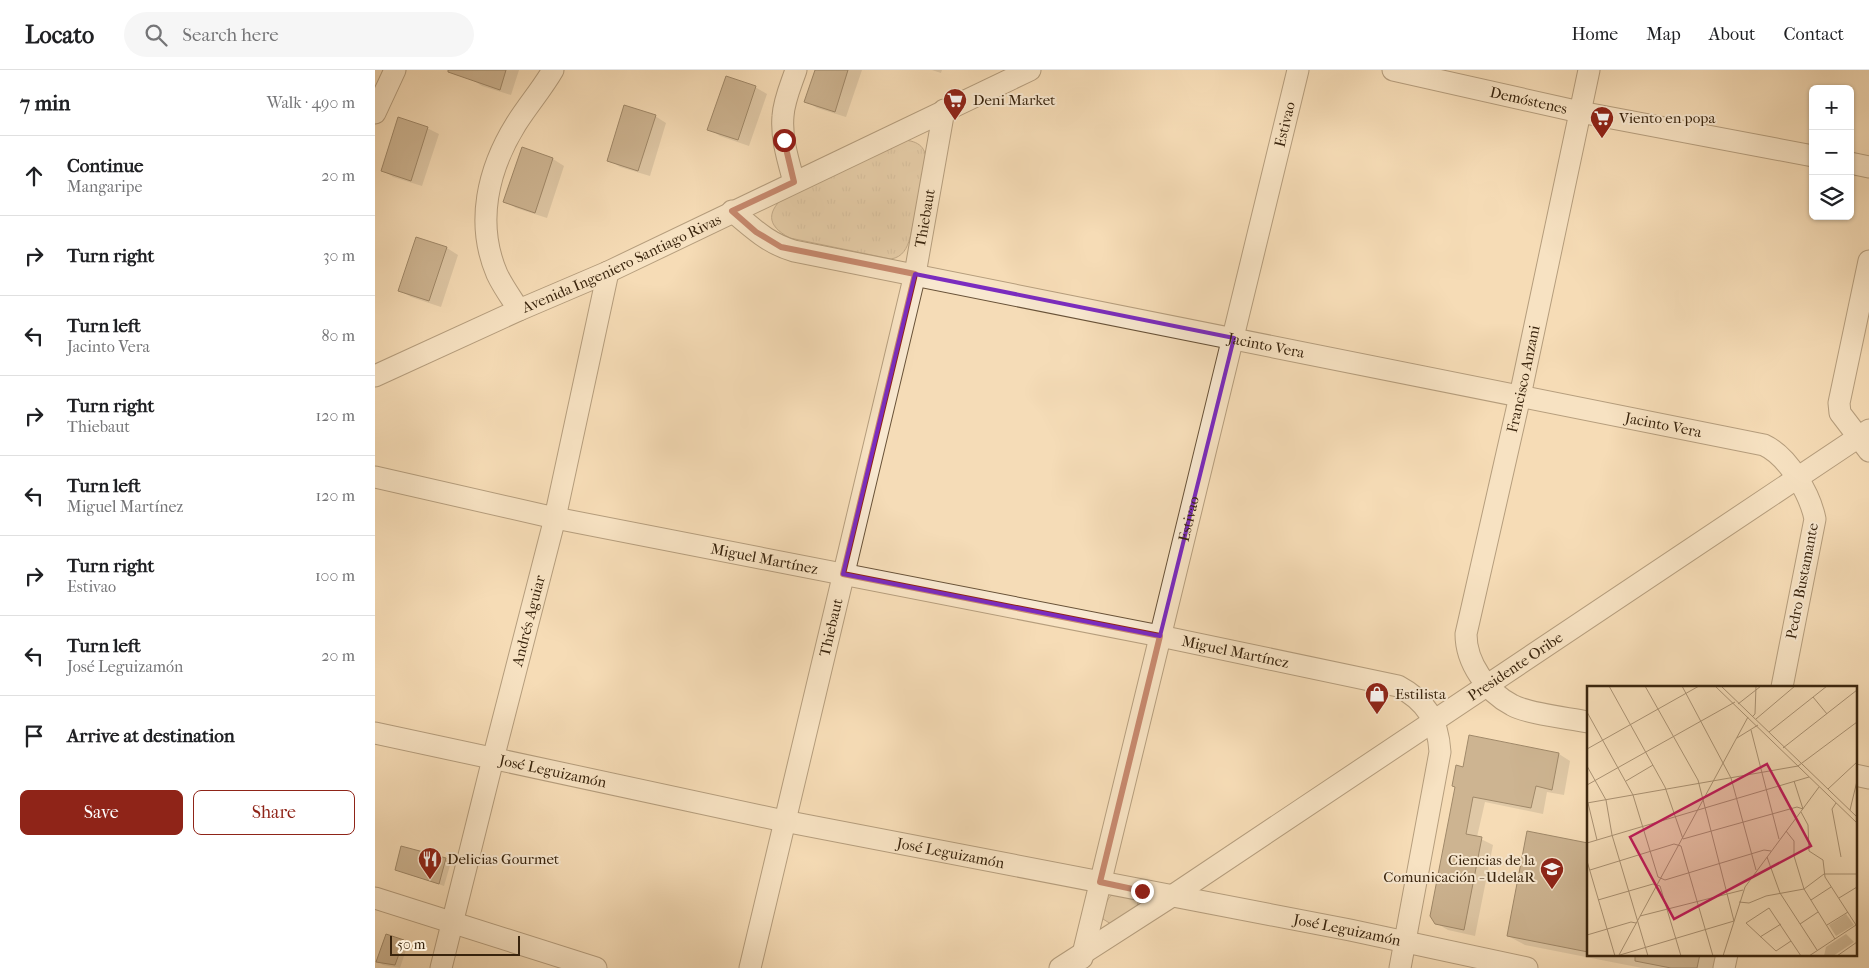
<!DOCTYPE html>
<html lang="en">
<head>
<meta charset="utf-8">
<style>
  :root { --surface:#fff; --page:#f6f6f6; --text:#202124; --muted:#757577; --line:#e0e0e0; --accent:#8f2418 }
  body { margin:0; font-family:"IM FELL French Canon",serif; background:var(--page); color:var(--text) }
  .controls { position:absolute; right:15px; top:15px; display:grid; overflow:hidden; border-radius:8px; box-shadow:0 1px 4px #0004 }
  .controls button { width:45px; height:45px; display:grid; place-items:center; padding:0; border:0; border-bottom:1px solid var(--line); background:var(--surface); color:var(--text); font:25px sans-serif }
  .scale { position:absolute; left:15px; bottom:12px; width:130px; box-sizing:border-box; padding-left:5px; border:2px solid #39240d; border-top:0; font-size:14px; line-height:18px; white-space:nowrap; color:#39240d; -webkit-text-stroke:4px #f8e8d0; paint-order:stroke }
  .stop { position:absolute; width:15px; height:15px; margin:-11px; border:4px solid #8f2418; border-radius:50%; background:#fff }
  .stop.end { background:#8f2418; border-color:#fff; box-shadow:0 1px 5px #0008 }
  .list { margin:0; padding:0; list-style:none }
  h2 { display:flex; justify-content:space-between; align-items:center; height:65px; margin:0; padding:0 20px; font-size:21px }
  h2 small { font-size:16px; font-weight:400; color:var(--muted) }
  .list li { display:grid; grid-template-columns:32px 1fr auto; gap:15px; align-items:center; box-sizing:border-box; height:80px; padding:0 20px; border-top:1px solid var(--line) }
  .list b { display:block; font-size:19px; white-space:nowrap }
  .list p { margin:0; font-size:16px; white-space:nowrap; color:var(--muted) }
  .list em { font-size:16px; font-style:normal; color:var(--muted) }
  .actions { display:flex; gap:10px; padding:15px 20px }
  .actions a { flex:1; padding:11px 0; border:1px solid var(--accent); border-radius:8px; text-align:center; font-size:18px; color:var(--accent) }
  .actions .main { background:var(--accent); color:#fff }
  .icon { flex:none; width:28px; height:28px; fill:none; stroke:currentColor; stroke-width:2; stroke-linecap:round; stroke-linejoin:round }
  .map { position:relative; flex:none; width:1494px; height:898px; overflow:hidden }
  header { display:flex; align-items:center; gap:30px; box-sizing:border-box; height:70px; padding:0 25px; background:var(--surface); border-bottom:1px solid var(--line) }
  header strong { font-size:24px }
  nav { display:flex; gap:28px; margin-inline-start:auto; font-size:18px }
  .search { width:350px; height:45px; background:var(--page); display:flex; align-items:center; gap:12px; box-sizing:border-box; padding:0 18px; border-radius:28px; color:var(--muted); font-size:19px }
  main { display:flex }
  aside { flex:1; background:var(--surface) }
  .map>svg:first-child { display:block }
</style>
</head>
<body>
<header>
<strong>Locato</strong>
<div class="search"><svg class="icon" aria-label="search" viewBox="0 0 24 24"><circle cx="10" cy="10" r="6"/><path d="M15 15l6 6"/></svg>Search here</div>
<nav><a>Home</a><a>Map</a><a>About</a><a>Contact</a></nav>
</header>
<main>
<aside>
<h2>7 min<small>Walk · 490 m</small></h2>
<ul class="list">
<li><svg class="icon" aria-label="ahead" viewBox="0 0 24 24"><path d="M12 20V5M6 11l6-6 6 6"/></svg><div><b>Continue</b><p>Mangaripe</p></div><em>20 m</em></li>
<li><svg class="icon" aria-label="right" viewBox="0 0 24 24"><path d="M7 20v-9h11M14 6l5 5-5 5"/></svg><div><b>Turn right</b></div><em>30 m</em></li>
<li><svg class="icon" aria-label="left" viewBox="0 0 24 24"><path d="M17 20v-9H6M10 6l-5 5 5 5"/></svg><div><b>Turn left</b><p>Jacinto Vera</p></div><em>80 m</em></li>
<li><svg class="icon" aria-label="right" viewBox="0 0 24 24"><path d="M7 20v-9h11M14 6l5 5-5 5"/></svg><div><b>Turn right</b><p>Thiebaut</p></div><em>120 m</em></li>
<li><svg class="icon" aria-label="left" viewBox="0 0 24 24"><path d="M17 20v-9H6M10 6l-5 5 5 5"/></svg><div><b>Turn left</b><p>Miguel Martínez</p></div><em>120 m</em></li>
<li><svg class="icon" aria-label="right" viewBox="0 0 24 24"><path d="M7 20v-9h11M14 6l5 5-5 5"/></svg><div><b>Turn right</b><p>Estivao</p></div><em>100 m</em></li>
<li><svg class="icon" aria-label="left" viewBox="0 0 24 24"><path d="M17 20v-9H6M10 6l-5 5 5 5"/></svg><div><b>Turn left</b><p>José Leguizamón</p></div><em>20 m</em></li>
<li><svg class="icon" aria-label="arrive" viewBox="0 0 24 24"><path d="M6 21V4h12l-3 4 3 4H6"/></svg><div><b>Arrive at destination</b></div></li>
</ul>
<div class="actions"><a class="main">Save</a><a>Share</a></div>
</aside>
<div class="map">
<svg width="1494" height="898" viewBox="0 0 1494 898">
  <defs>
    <pattern id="grass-tufts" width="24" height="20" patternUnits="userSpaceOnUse" patternTransform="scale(1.25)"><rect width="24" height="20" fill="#d5bd9a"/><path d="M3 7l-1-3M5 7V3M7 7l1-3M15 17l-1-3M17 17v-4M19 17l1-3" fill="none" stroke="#b8a284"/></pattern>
  </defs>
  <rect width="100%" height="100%" fill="#f5dcb7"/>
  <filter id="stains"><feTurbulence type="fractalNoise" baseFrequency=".004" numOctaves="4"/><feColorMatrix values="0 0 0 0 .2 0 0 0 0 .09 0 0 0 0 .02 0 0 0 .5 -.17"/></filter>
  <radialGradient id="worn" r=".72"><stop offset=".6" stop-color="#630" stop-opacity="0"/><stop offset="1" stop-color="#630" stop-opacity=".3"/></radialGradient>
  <path fill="url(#grass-tufts)" stroke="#877054" d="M530,70C547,72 552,80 551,96L535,168C532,178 528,187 516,189L415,168C390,155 392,141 412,124Z"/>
  <path fill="#d5bd9a" stroke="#877054" d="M738,824L764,829L762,837L736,854L728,849C728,842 731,828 738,824Z"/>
  <path fill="#0003" d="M99,0H144L136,25L107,16L96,9Z
    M441,0H487L471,47L442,38L431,31Z
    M557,0H567L566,3Z
    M380,17L392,24L374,76L345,66L334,59Z
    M280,46L291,53L275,106L245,97L234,90Z
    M52,58L64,64L47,116L18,107L7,100Z
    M148,79L178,89L189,96L172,148L141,138L130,131Z
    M41,168L72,178L83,185L66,237L36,227L24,220Z
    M1095,667L1184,684L1195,691L1189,725L1172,722L1168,744L1110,732L1102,767L1118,775L1100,866L1073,860L1061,853L1081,718L1078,716L1089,698Z
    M1213,774V884H1343L1340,898H1267L1150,875L1133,866Z
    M70,789L76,792L69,816L27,802Z
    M28,871L33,874L25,898L8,895L3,892Z"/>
  <path fill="#9b8465" stroke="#39240d" d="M73,0H131L125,20L73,2Z
    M440,0H473L460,42L429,32Z
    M351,6L381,16L363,70L332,60Z
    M249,35L281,45L263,101L232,91Z
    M23,47L53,57L36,111L6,101Z
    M147,77L178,88L160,143L128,132Z
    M41,167L72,177L54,231L23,221Z
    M1094,665L1184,683L1177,720L1161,716L1156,738L1098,727L1091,764L1107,767L1089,860L1060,854L1055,846L1080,717L1077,716L1081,695L1088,697Z
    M1152,761L1213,773V882L1132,866Z
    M26,776L71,788L64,814L20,800Z
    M11,864L29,870L20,895L1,892Z
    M1260,884H1325L1322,898H1296L1260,891Z"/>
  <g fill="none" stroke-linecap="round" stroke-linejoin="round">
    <g stroke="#685238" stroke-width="23">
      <g id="minor">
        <path id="s1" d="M1018,0L1205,42L1438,86"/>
        <path d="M0,43L20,0"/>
        <path d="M1475,93L1494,97"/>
        <path d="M419,112C413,90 406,68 408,46C409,30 416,15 421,0"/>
        <path id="s2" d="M357,141C378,158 392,173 419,181L1389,375C1413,386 1435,424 1440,449L1407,617"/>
        <path d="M1494,191L1464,333L1465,343L1494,381"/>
        <path d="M144,240C137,229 128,217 122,204C100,153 113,99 141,54C153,35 167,19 178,0"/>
        <path id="s3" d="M0,306L144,240L233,202L655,0"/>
        <path id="s4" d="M0,407L180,448L785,566L1023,616C1051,631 1063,650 1065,682L1025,898"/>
        <path id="s5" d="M1213,652C1194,648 1153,644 1137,635C1112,622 1091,593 1091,564L1145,326L1214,0"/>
        <path id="s6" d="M0,663L409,751L975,860L1152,898"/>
        <path d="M1480,705L1494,708"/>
        <path d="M0,828L221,898"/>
        <path id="s7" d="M707,888L923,0"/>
        <path id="s8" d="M66,898L118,689L180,448L233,202"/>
        <path id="s9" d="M375,898L540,204L569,40"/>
        <path id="s10" d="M685,898L797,826L1494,360"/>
        <path d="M1349,898L1352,884"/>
      </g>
    </g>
    <use href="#minor" stroke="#f8e8d0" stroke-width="21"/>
  </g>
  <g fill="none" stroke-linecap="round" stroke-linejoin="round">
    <path stroke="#8f2418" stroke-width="6" d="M409,70L419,112L357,141L381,162L406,177L540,204L468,504L785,566L725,812L767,821"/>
  </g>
  <path d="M0 0H1494V898H0ZM540,204L859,268L785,566L468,504Z" fill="#f5dcb7" fill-opacity=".55" fill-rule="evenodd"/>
  <path fill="none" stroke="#7b2cbf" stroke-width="4" stroke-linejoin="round" d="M540,204L859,268L785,566L468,504Z"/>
  <defs>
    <g id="supermarket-pin" transform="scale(1.25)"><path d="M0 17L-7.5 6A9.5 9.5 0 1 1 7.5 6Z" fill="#8f2418" stroke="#f8e8d0"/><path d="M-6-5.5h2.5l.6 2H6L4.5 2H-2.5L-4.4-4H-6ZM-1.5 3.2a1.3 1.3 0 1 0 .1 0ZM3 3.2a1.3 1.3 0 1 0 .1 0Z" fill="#fff"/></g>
    <g id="shop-pin" transform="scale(1.25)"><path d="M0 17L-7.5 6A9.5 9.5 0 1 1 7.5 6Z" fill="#8f2418" stroke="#f8e8d0"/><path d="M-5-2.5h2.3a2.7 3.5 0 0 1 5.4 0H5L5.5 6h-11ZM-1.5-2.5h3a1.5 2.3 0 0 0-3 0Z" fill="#fff"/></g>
    <g id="restaurant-pin" transform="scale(1.25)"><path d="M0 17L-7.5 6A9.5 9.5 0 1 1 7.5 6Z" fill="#8f2418" stroke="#f8e8d0"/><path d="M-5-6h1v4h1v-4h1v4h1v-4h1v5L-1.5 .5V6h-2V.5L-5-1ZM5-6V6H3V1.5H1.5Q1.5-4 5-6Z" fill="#fff"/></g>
    <g id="university-pin" transform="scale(1.25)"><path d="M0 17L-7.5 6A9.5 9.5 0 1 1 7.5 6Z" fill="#8f2418" stroke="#f8e8d0"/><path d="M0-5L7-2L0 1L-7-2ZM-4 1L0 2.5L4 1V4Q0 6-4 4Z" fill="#fff"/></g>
  </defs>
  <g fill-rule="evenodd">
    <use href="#supermarket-pin" x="580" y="30"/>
    <use href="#supermarket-pin" x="1227" y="48"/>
    <use href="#shop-pin" x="1002" y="624"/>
    <use href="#restaurant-pin" x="55" y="789"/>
    <use href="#university-pin" x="1177" y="799"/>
  </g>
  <g text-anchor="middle" stroke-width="4" stroke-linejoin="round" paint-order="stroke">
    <g font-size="15" fill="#39240d" stroke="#f8e8d0" text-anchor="start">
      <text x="598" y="35">Deni Market</text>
      <text x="1244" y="53">Viento en popa</text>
      <text x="1020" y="629">Estilista</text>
      <text x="72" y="794">Delicias Gourmet</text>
      <text x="1160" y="795" text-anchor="end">Ciencias de la<tspan x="1160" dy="17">Comunicación - UdelaR</tspan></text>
    </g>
    <g font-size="15" fill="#39240d" stroke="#f8e8d0">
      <text dy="5" stroke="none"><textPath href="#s1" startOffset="139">Demóstenes</textPath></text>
      <text dy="5" stroke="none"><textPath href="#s7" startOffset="858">Estivao</textPath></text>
      <text dy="5" stroke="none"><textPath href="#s9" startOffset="770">Thiebaut</textPath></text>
      <text dy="5" stroke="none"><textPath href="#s3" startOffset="271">Avenida Ingeniero Santiago Rivas</textPath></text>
      <text dy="5" stroke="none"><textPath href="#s2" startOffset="556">Jacinto Vera</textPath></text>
      <text dy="5" stroke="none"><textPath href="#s5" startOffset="428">Francisco Anzani</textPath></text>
      <text dy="5" stroke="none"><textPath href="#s2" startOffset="961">Jacinto Vera</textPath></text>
      <text dy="5" stroke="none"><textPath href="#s7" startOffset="452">Estivao</textPath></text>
      <text dy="5" stroke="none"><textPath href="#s4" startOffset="398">Miguel Martínez</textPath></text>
      <text transform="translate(1427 511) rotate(-79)" y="5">Pedro Bustamante</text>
      <text dy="5" stroke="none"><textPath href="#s8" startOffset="358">Andrés Aguiar</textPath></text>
      <text dy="5" stroke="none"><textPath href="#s9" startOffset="350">Thiebaut</textPath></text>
      <text dy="5" stroke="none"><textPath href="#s4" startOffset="878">Miguel Martínez</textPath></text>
      <text dy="5" stroke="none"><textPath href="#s10" startOffset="546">Presidente Oribe</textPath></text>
      <text dy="5" stroke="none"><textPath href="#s6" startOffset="182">José Leguizamón</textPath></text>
      <text dy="5" stroke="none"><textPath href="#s6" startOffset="588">José Leguizamón</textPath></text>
      <text dy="5" stroke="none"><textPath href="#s6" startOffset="992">José Leguizamón</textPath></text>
    </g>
  </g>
  <g transform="translate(1212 616)">
    <rect width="270" height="270" fill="#f5dcb7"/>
    <path d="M259,248L267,256L246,270H237L239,261Z" fill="#d5bd9a"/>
    <path d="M259,228L267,239L249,250L242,239Z" fill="#d5bd9a"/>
    <path fill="none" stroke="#aa9273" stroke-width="1" d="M22,0L78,101L96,153L210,121L216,123L207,95M95,0L144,92L169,184M128,0L270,137M134,0L270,131M226,11L240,28M151,18L174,0M0,26L46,109L71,191L78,194L177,164L184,165M165,31L168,28L169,0M169,33L208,0M164,44L192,153M182,46L240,0M150,52L171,39M196,62L270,4M0,63L112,0M0,80L19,114L25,149L61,270M39,95L66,79M0,99L148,16M241,103L270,76M0,117L211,80L270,36M1,117L10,154M249,117L245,123L254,171M263,124L270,95M214,126L221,139L222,165L236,174L238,191L269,239M199,145L207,155V170L217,203L248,253M0,157L222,91M180,171L193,207L230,264M0,175L28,270M3,184L87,158L94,160L126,270M252,212L270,201M11,214L66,198L73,200L94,270M224,214L244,201M152,216L162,217L179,210L217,203L237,188H270M53,230L156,204M213,238L231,226M240,239L261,226M0,249L44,236L49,237M173,251L194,238M189,265L159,237L182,222L214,270M189,265L204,255M32,269L161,31M33,269L147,235L111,94L58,0M136,270L158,201L232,101M222,270L269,239M250,270L270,256"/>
    <path fill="#c2185b" fill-opacity="0.15" stroke="#c2185b" stroke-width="2.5" d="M180,78L224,160L87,233L43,151Z"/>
    <rect width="270" height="270" fill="none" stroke="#39240d" stroke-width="2.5"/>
  </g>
  <rect width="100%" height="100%" filter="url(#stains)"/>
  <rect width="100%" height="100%" fill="url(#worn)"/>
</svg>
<div class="controls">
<button>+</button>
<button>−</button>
<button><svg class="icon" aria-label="layers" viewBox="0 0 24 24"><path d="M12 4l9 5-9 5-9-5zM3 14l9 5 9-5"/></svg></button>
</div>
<div class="scale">50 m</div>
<div class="stop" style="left:409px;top:70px"></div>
<div class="stop end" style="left:767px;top:821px"></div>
</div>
</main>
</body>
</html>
